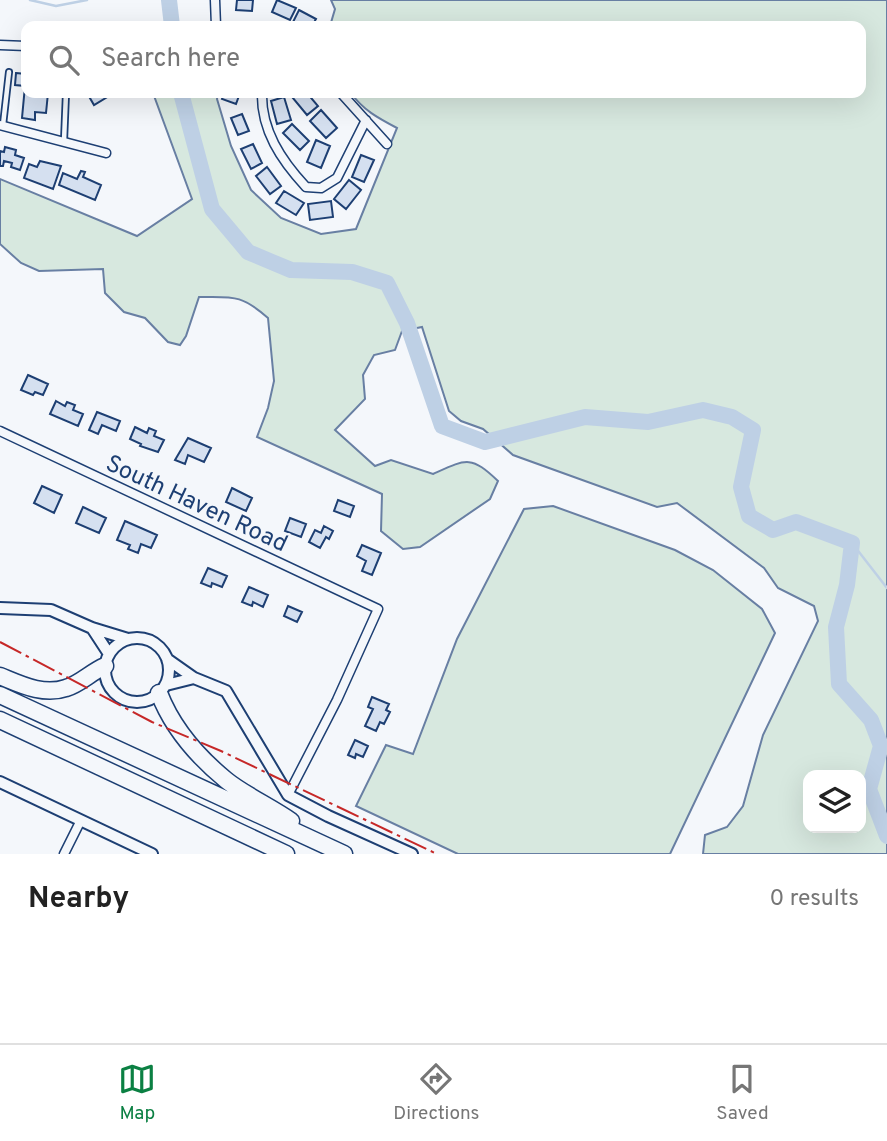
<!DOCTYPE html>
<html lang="en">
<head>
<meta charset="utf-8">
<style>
  :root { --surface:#fff; --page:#f6f6f6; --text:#222; --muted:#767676; --line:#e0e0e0; --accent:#0b8043 }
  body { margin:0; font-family:Overpass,sans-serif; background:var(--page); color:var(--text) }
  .controls { position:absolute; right:21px; bottom:21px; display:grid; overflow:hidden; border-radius:14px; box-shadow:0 7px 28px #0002 }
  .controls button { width:63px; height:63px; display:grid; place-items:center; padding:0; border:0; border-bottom:2px solid var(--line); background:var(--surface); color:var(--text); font:35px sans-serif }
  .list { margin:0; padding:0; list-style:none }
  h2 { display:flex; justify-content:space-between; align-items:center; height:91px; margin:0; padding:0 28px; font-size:30px }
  h2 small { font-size:23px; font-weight:400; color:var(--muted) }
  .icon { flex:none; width:38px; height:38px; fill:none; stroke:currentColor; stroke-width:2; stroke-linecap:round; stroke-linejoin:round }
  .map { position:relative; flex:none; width:887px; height:854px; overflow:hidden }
  .search { position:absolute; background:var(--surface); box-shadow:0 7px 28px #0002; left:21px; right:21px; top:21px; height:77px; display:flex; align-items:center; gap:18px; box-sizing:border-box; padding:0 24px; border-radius:14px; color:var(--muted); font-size:26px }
  .sheet { height:189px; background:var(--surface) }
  nav { display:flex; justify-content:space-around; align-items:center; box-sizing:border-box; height:98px; border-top:2px solid var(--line); background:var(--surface); font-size:19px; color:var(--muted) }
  nav a { display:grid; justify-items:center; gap:4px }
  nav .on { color:var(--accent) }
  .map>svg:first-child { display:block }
</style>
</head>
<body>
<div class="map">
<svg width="887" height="854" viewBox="0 0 887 854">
  <rect width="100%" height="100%" fill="#f4f7fb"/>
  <path fill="#d7e8df" stroke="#687fa3" stroke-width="2" fill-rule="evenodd" d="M331,0H887V854H703L705,835L727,827L743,806L763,735L818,621L814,606L778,588L764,568L677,503L657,507L513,455L483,429L461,421L449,411L422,327L402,331L395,350L374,355L363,375L365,399L335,430L375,466L391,460L433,474C466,459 471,455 498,481L490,499L420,547L403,549L381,531L382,494L257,437L268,408L274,381L268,318C241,294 233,297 199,297L186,336L180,345L168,342L145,318L124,312L105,293L103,269L39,271L21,263L0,244V179L137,236L192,199L153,93H218L217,99L231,146L251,190L281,218L321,234L356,229L397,128C378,118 363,110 351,93H861V26H330L335,9ZM808,775H861V828H808Z
    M553,506L675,550L713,570L762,609L775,633L670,854H458L356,806L386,745L413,754L457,639L524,509Z"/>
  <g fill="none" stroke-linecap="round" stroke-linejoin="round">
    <path stroke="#bed0e5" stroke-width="2.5" d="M30,0L56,6L87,0
      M852,543L887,588"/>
    <path stroke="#bed0e5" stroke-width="16" d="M169,0L172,26
      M181,93L212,209L248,252L291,270L352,272L387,283L407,323L442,426L485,442L585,417L648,422L703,410L732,417L753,430L741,487L749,516L773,530L796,522L852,543L847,585L836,627L839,684L871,720L881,746L869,789L887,836"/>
  </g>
  <path fill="#d5e0f0" stroke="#1d3f73" stroke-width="2" d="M237,0H253L252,11L236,10Z
    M277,0L296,8L290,20L272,12Z
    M299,10L316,19L312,26H301L293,22Z
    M16,73L26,74V93H48L46,113L35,112V120L22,118L25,86L15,85Z
    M87,93H107L109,96L94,105Z
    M224,93H240L236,104L222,99Z
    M297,93H307L318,106L307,115L292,97Z
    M284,97L291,120L277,124L271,101Z
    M321,110L337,128L326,138L310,121Z
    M242,114L249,131L238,135L231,118Z
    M292,124L309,141L300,150L283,133Z
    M316,140L330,146L321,168L307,162Z
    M253,144L262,163L251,169L241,149Z
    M5,147L16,150L15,155L24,158L20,170L11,167L12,163L4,161L3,166H0V151L4,152Z
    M361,155L374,160L364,182L352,177Z
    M40,161L61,166L53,189L24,178L29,164L37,167Z
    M267,167L281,186L270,194L256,176Z
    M81,171L85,172L83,177L101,185L95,200L59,185L63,173L77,179Z
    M349,180L361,190L346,209L334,199Z
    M284,191L304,203L296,215L276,203Z
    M331,201L333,217L310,220L308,204Z
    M28,375L48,384L43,395L35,392L33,395L21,390Z
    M56,401L65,406L67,402L75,405L73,410L83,414L78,426L50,414Z
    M97,412L120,421L116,431L102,425L98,434L89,430Z
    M135,427L147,433L149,428L156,431L154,436L164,440L158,452L140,446L141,444L130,439Z
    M188,438L211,448L204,462L188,455L185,464L175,460Z
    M42,486L62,495L54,513L34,503Z
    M232,488L252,498L246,511L226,502Z
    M338,500L354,506L350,517L334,511Z
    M83,507L106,518L99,533L76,523Z
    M290,518L306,524L301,537L285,531Z
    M125,521L157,535L151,548L141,544L138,553L128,549L130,545L117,540Z
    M324,526L333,531L329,539L326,537L320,548L309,542L315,530L321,533Z
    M362,545L381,553L372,575L362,571L366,561L357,556Z
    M208,568L227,576L222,587L212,583L211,587L201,583Z
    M249,587L268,595L263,607L253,602L252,606L242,602Z
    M288,606L302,612L297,622L284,616Z
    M372,697L389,704L386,710L390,712L384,724L380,722L376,731L365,726L373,709L368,707Z
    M355,740L368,746L363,757L356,754L355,758L348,755Z"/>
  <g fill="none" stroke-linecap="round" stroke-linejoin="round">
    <g stroke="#1d3f73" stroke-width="8">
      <path id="service" d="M3,125L9,72
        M64,141L66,93"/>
    </g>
    <g stroke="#1d3f73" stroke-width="11">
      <path id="minor" d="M215,0L216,26
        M0,45L26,46
        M262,93C261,130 281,160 306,187L321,188L337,178L366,120
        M341,93L387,144
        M0,125L106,153
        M0,431L378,609L337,700L288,795
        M64,854L81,820"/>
    </g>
    <g stroke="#1d3f73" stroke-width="14">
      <path id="tertiary" d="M0,608L51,610L92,628L128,639
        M92,628L109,654
        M105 670a32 32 0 1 1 64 0a32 32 0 1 1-64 0Z
        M167,659L194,678L226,691L288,795L328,816L412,854
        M166,685L194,678
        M0,782L152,854"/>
    </g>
    <g stroke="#1d3f73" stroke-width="19">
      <path id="motorway" d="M0,676C20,684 43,696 66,688C80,684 91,672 105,666
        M159,693C172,727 198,757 226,780C243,794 271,807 291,821
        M0,695L344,854
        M0,720L286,854"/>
    </g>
    <use href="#service" stroke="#f4f7fb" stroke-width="4.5"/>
    <use href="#minor" stroke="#f4f7fb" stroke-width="8"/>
    <use href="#tertiary" stroke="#f4f7fb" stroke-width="10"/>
    <use href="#motorway" stroke="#f4f7fb" stroke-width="16"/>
    <path stroke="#c62828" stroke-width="2" stroke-dasharray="24 5 3.5 5" stroke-linecap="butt" d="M0,642L152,722L221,751L437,854"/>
  </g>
  <g text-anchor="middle" stroke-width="5" stroke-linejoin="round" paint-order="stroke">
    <g font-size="24" fill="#1d3f73" stroke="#f4f7fb">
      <text transform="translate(197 503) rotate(25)" y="8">South Haven Road</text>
    </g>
  </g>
</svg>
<div class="controls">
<button><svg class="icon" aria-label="layers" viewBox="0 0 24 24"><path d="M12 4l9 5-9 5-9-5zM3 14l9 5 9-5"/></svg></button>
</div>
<div class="search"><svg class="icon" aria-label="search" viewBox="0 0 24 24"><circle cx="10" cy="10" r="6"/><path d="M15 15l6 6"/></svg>Search here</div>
</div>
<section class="sheet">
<h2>Nearby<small>0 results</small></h2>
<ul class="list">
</ul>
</section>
<nav>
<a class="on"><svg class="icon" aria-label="map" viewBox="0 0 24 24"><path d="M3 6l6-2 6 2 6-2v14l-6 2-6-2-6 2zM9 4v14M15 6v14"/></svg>Map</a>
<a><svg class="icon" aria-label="directions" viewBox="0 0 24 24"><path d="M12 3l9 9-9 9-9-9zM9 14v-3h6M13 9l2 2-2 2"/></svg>Directions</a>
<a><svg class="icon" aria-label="saved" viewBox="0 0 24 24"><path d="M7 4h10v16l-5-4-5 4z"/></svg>Saved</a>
</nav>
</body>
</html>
